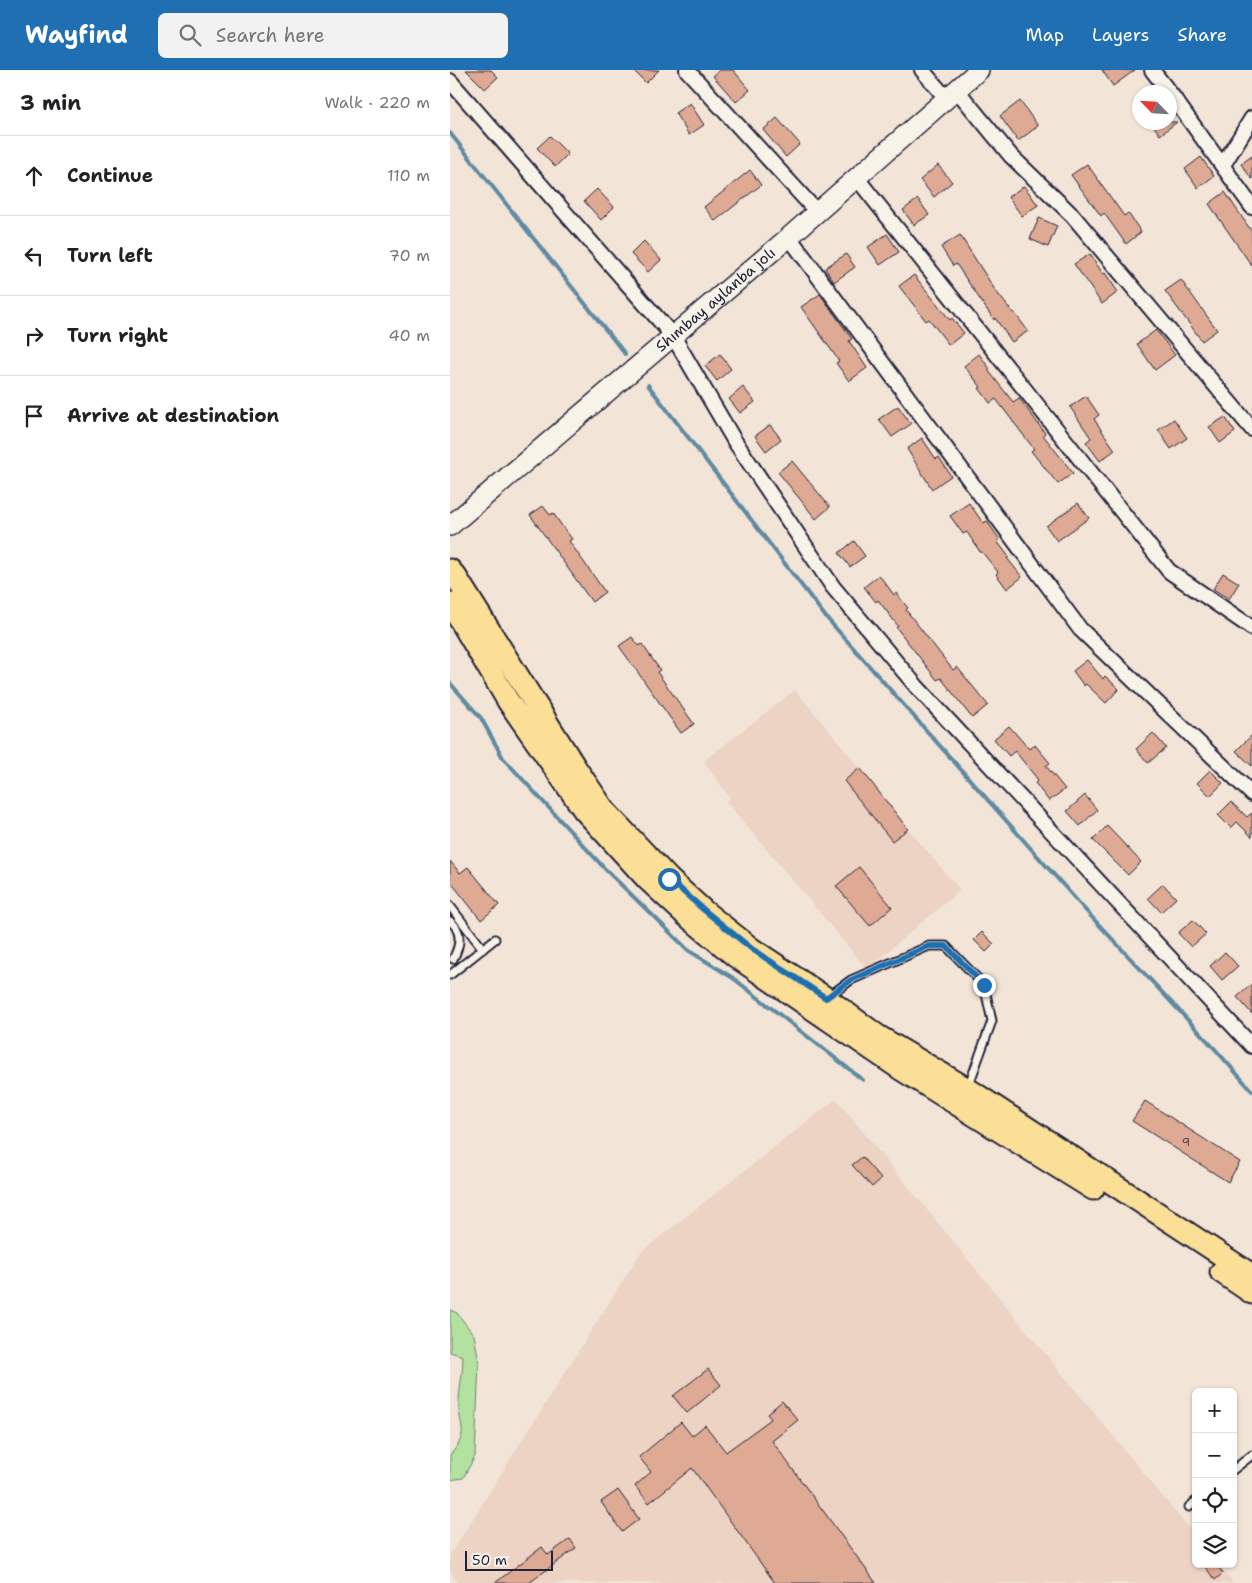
<!DOCTYPE html>
<html lang="en">
<head>
<meta charset="utf-8">
<style>
  :root { --surface:#fff; --page:#f2f2f2; --text:#202124; --muted:#757577; --line:#e0e0e0; --accent:#1f6fb2 }
  body { margin:0; font-family:"Shantell Sans",sans-serif; background:var(--page); color:var(--text) }
  .controls { position:absolute; right:15px; bottom:15px; display:grid; overflow:hidden; border-radius:8px; box-shadow:0 1px 4px #0004 }
  .controls button { width:45px; height:45px; display:grid; place-items:center; padding:0; border:0; border-bottom:1px solid var(--line); background:var(--surface); color:var(--text); font:25px sans-serif }
  .compass { position:absolute; left:682px; top:15px; width:45px; height:45px; border-radius:50%; background:var(--surface); box-shadow:0 1px 4px #0004; rotate:295deg }
  .scale { position:absolute; left:15px; bottom:12px; width:88px; box-sizing:border-box; padding-left:5px; border:2px solid #22223b; border-top:0; font-size:14px; line-height:18px; white-space:nowrap; color:#22223b; -webkit-text-stroke:4px #f7f3e8; paint-order:stroke }
  .stop { position:absolute; width:15px; height:15px; margin:-11px; border:4px solid #1f6fb2; border-radius:50%; background:#fff }
  .stop.end { background:#1f6fb2; border-color:#fff; box-shadow:0 1px 5px #0008 }
  .list { margin:0; padding:0; list-style:none }
  h2 { display:flex; justify-content:space-between; align-items:center; height:65px; margin:0; padding:0 20px; font-size:21px }
  h2 small { font-size:16px; font-weight:400; color:var(--muted) }
  .list li { display:grid; grid-template-columns:32px 1fr auto; gap:15px; align-items:center; box-sizing:border-box; height:80px; padding:0 20px; border-top:1px solid var(--line) }
  .list b { display:block; font-size:19px; white-space:nowrap }
  .list em { font-size:16px; font-style:normal; color:var(--muted) }
  .icon { flex:none; width:28px; height:28px; fill:none; stroke:currentColor; stroke-width:2; stroke-linecap:round; stroke-linejoin:round }
  .map { position:relative; flex:none; width:802px; height:1513px; overflow:hidden }
  header { display:flex; align-items:center; gap:30px; box-sizing:border-box; height:70px; padding:0 25px; background:var(--accent); color:#fff }
  header strong { font-size:24px }
  nav { display:flex; gap:28px; margin-inline-start:auto; font-size:18px }
  .search { width:350px; height:45px; background:var(--page); display:flex; align-items:center; gap:12px; box-sizing:border-box; padding:0 18px; border-radius:8px; color:var(--muted); font-size:19px }
  main { display:flex }
  aside { flex:1; background:var(--surface) }
  .map>svg:first-child { display:block }
</style>
</head>
<body>
<header>
<strong>Wayfind</strong>
<div class="search"><svg class="icon" aria-label="search" viewBox="0 0 24 24"><circle cx="10" cy="10" r="6"/><path d="M15 15l6 6"/></svg>Search here</div>
<nav><a>Map</a><a>Layers</a><a>Share</a></nav>
</header>
<main>
<aside>
<h2>3 min<small>Walk · 220 m</small></h2>
<ul class="list">
<li><svg class="icon" aria-label="ahead" viewBox="0 0 24 24"><path d="M12 20V5M6 11l6-6 6 6"/></svg><div><b>Continue</b></div><em>110 m</em></li>
<li><svg class="icon" aria-label="left" viewBox="0 0 24 24"><path d="M17 20v-9H6M10 6l-5 5 5 5"/></svg><div><b>Turn left</b></div><em>70 m</em></li>
<li><svg class="icon" aria-label="right" viewBox="0 0 24 24"><path d="M7 20v-9h11M14 6l5 5-5 5"/></svg><div><b>Turn right</b></div><em>40 m</em></li>
<li><svg class="icon" aria-label="arrive" viewBox="0 0 24 24"><path d="M6 21V4h12l-3 4 3 4H6"/></svg><div><b>Arrive at destination</b></div></li>
</ul>
</aside>
<div class="map">
<svg width="802" height="1513" viewBox="0 0 802 1513">
  <rect width="100%" height="100%" fill="#f2e4d7"/>
  <filter id="ink" filterUnits="userSpaceOnUse"><feTurbulence type="fractalNoise" baseFrequency=".02" numOctaves="2"/><feDisplacementMap in="SourceGraphic" scale="10" xChannelSelector="R" yChannelSelector="G"/><feConvolveMatrix kernelMatrix="1 2 1 2 8 2 1 2 1" color-interpolation-filters="sRGB"/></filter>
  <g filter="url(#ink)">
    <path fill="#ecd3c3" d="M345,620L410,698L442,771L458,759L510,820L417,899L276,731L280,728L254,691Z
      M386,1029L746,1467V1494H768L783,1513H8L0,1501V1485L191,1182Z"/>
    <path fill="#b3e19f" stroke="#6a826d" d="M0,1240L7,1243L24,1265L29,1292L25,1386L13,1408L0,1410V1385C22,1361 7,1356 9,1330C10,1315 13,1301 13,1286L0,1282Z"/>
    <g fill="none" stroke-linecap="round" stroke-linejoin="round">
      <path stroke="#5e8aa2" stroke-width="4" d="M0,63L175,284
        M198,315L375,546L637,842L765,979L802,1021
        M0,613L31,648L53,688L156,800L238,880L283,908L413,1010"/>
    </g>
    <path fill="#dfaa93" stroke="#22223b" d="M16,0H41L48,7L35,19Z
      M183,0H209L196,13Z
      M270,0H283L300,20L286,32L263,6Z
      M652,0H685L663,16Z
      M570,31L588,56L568,71L550,46Z
      M240,33L254,55L239,65L225,43Z
      M327,48L350,74L336,87L313,60Z
      M701,52H727L710,65Z
      M100,66L118,84L105,97L87,78Z
      M802,86V109L791,94Z
      M751,87L764,106L748,118L735,99Z
      M637,94L674,146L678,143L691,162L676,174L654,143L651,146L621,105Z
      M488,95L502,112L484,127L470,110Z
      M300,100L311,115L265,151L254,137Z
      M574,116L588,135L572,146L558,127Z
      M147,119L164,137L151,150L134,131Z
      M775,122L802,162V196L759,134Z
      M468,129L479,145L464,155L453,140Z
      M589,148L607,156L598,177L580,169Z
      M437,164L449,182L430,195L418,177Z
      M510,165L545,220L563,243L564,242L578,261L562,272L545,248L544,250L506,194L503,196L491,177Z
      M194,171L211,190L198,202L181,184Z
      M396,184L405,197L384,212L375,198Z
      M640,184L653,204L655,203L668,222L652,234L624,194Z
      M464,205L500,250L502,248L514,263L499,275L479,249L476,251L449,216Z
      M731,210L767,260L752,271L715,221Z
      M370,224L402,269L399,271L417,298L399,311L386,293L389,291L351,237Z
      M706,260L725,285L705,300L687,274Z
      M270,284L281,299L267,311L255,296Z
      M529,284L540,299L538,300L563,332L569,328L595,363L593,365L623,403L608,414L581,381L584,379L546,329L540,333L529,318L531,317L514,296Z
      M293,317L305,332L290,343L279,329Z
      M636,326L649,345L644,349L665,380L650,391L636,372L641,368L620,337Z
      M448,336L461,354L442,367L429,349Z
      M775,347L785,362L770,373L759,357Z
      M724,349L737,368L721,379L708,360Z
      M320,355L331,369L316,381L305,366Z
      M472,368L486,389L489,387L501,406L482,419L457,379Z
      M342,391L380,437L366,449L328,402Z
      M519,433L533,453L537,451L550,470L547,471L559,487L557,488L572,507L557,519L546,504L548,502L532,482H530L517,462L513,464L500,446Z
      M628,433L639,448L607,471L596,456Z
      M93,436L100,445L103,443L112,456L122,469L119,471L155,522L142,532L80,445Z
      M404,471L415,486L400,497L389,483Z
      M773,503L789,513L779,529L763,519Z
      M429,505L444,525L446,523L458,538L456,540L503,600L507,597L538,635L522,648L491,608L487,610L446,557L448,556L428,530L426,532L414,517Z
      M182,567L189,576L192,574L210,600L207,602L244,654L231,663L169,576Z
      M637,590L653,609L655,606L669,619L656,633L636,614L634,616L623,601Z
      M559,656L579,679L585,675L600,693L596,696L615,719L599,731L585,713L588,710L565,681L559,686L544,669Z
      M703,663L716,678L698,693L686,679Z
      M802,665V696L786,681Z
      M410,698L458,759L442,771L394,711Z
      M760,700L773,713L760,726L747,713Z
      M635,725L647,740L630,756L617,741Z
      M781,732L797,747L802,743V767L787,752L781,758L768,745Z
      M657,756L691,792L678,805L643,770Z
      M0,791L10,803L18,797L49,835L31,850L0,811Z
      M409,797L442,837L420,856L386,816Z
      M713,814L726,828L711,842L698,828Z
      M743,850L756,864L741,877L728,863Z
      M532,862L544,874L536,882L524,870Z
      M775,882L788,896L772,910L760,896Z
      M802,914V944L787,927Z
      M695,1031L790,1092L778,1112L682,1051Z
      M412,1087L431,1109L422,1117L402,1095Z
      M258,1299L271,1315L237,1343L223,1326Z
      M332,1331L348,1350L322,1371L426,1513H325L242,1398L199,1433L185,1416L201,1402L189,1387L231,1352L242,1366L255,1355L276,1382L321,1349L317,1344Z
      M168,1420L189,1449L172,1462L151,1432Z
      M120,1469L126,1478L79,1513H45L92,1477L98,1485Z
      M753,1494H766L773,1503L765,1510Z"/>
    <g fill="none" stroke-linecap="round" stroke-linejoin="round">
      <g stroke="#22223b" stroke-width="11">
        <path id="service" d="M0,836L33,879
          M0,851C13,861 10,876 3,889
          M0,905L45,869
          M379,926L401,910L479,876H496L534,915L542,951L521,1009V1016
          M783,1400L802,1385
          M739,1437L746,1431"/>
      </g>
      <g stroke="#22223b" stroke-width="18">
        <path id="minor" d="M237,0L367,142
          M472,0L496,28
          M702,0L719,22
          M0,11L223,266L284,370L383,517L467,617L802,976
          M506,19L561,86L623,146L802,359
          M720,23L802,137
          M773,95L802,48
          M406,107L719,501L802,558
          M339,167L630,559L802,724"/>
      </g>
      <g stroke="#22223b" stroke-width="22">
        <g id="secondary">
          <path id="s1" d="M0,456L339,167L529,0"/>
        </g>
      </g>
      <g stroke="#22223b" stroke-width="25">
        <path id="primary" d="M0,500L6,507L125,697L155,741L219,809L254,841L302,879L376,928L428,966L521,1021L802,1205
          M0,533L58,631L134,740L197,809L238,847L285,886L452,1000L643,1119
          M771,1202L802,1223"/>
      </g>
      <use href="#service" stroke="#f7f3e8" stroke-width="7"/>
      <use href="#minor" stroke="#f7f3e8" stroke-width="14"/>
      <use href="#secondary" stroke="#f7f3e8" stroke-width="19"/>
      <use href="#primary" stroke="#fbdf96" stroke-width="21"/>
    </g>
  </g>
  <g fill="none" stroke-linecap="round" stroke-linejoin="round" filter="url(#ink)">
    <path stroke="#1f6fb2" stroke-width="6" d="M219,809L254,840L302,879L376,928L401,910L479,876H496L534,915"/>
  </g>
  <g text-anchor="middle" stroke-width="4" stroke-linejoin="round" paint-order="stroke">
    <g font-size="12" fill="#514451">
      <text x="736" y="1076">9</text>
    </g>
    <g font-size="15" fill="#22223b" stroke="#f7f3e8">
      <text dy="5" stroke="none"><textPath href="#s1" startOffset="349">Shımbay aylanba jolı</textPath></text>
    </g>
  </g>
</svg>
<div class="controls">
<button>+</button>
<button>−</button>
<button><svg class="icon" aria-label="locate" viewBox="0 0 24 24"><circle cx="12" cy="12" r="6"/><path d="M12 2v4M12 18v4M2 12h4M18 12h4"/></svg></button>
<button><svg class="icon" aria-label="layers" viewBox="0 0 24 24"><path d="M12 4l9 5-9 5-9-5zM3 14l9 5 9-5"/></svg></button>
</div>
<svg class="compass" viewBox="-18 -18 36 36"><path d="M0-13l5 13h-10z" fill="#e53935"/><path d="M0 13l5-13h-10z" fill="#757577"/></svg>
<div class="scale">50 m</div>
<div class="stop" style="left:219px;top:809px"></div>
<div class="stop end" style="left:534px;top:915px"></div>
</div>
</main>
</body>
</html>
